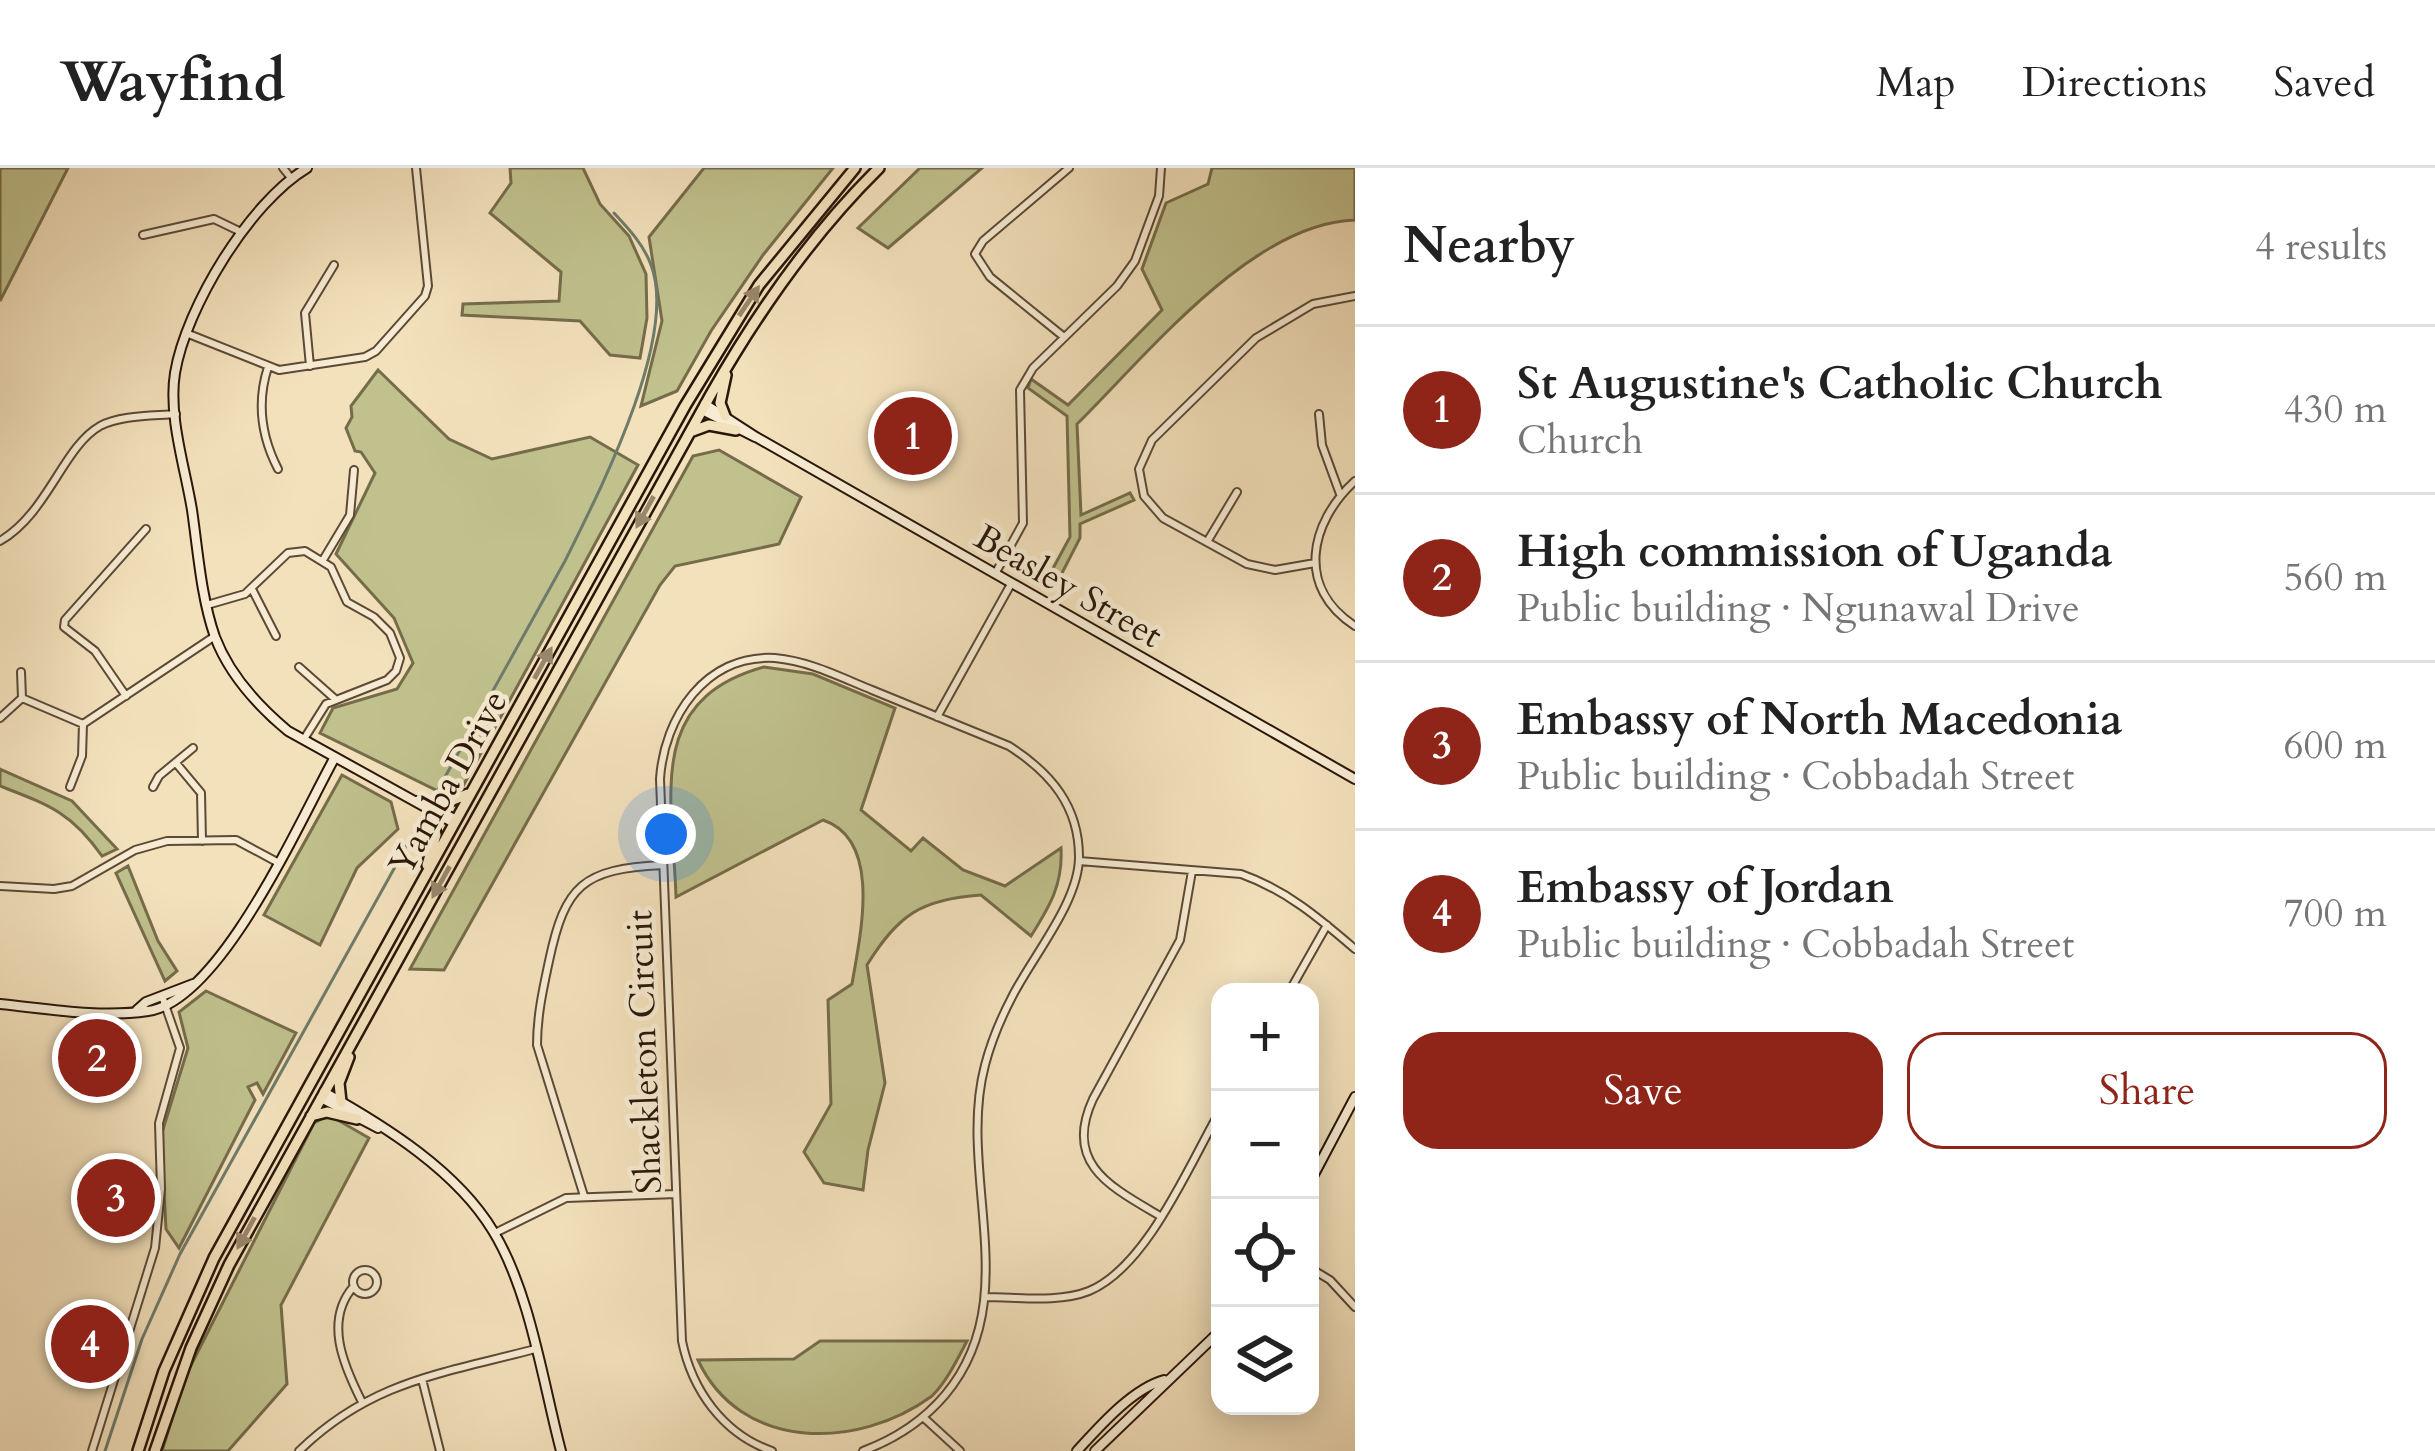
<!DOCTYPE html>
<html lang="en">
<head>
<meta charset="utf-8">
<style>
  :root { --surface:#fff; --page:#f2f2f2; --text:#222; --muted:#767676; --line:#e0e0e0; --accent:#8f2418 }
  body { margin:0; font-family:Cardo,serif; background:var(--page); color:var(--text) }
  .controls { position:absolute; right:36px; bottom:36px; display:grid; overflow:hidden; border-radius:24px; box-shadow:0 6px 30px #0003 }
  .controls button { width:108px; height:108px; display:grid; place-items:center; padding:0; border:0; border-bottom:3px solid var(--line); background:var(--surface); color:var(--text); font:60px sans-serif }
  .you { position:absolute; left:666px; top:666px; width:42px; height:42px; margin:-30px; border:9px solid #fff; border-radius:50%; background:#1a73e8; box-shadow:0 0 0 18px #1a73e833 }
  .badge { display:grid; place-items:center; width:78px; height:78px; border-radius:50%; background:var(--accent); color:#fff; font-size:39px; font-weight:700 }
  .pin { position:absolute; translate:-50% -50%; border:6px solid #fff; box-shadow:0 3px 12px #0006 }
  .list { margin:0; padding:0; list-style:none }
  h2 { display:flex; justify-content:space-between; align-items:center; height:156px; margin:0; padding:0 48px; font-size:51px }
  h2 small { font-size:39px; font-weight:400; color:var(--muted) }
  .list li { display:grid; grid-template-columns:78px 1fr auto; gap:36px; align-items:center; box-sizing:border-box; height:168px; padding:0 48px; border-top:3px solid var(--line) }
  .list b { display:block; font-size:45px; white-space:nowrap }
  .list p { margin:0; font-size:39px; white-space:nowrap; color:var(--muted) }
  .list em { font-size:39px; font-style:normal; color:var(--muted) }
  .actions { display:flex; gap:24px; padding:36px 48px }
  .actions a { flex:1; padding:27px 0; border:3px solid var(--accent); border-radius:36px; text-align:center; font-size:42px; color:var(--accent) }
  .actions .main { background:var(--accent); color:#fff }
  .icon { flex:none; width:66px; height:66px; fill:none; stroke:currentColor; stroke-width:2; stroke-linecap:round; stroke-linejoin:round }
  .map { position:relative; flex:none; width:1355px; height:1283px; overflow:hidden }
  header { display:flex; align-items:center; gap:72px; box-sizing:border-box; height:168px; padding:0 60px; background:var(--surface); border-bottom:3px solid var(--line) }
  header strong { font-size:57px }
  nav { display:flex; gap:66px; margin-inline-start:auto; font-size:42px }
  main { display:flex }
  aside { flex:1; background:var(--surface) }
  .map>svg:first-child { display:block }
</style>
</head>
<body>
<header>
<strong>Wayfind</strong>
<nav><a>Map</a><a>Directions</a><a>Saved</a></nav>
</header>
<main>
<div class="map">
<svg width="1355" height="1283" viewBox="0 0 1355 1283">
  <rect width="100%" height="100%" fill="#f3e1bc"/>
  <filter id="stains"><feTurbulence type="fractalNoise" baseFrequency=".00167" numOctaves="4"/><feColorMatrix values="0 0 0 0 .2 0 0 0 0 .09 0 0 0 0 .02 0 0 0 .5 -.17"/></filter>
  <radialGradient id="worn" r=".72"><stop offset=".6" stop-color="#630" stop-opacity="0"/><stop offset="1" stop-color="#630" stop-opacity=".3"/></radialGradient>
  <path fill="#c0c18d" stroke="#756c4b" stroke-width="3" d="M0,0H68L0,133Z
    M510,0H583L600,36L629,68L646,106L647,150L640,190L610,187L580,153L462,147L463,136L559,133L561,104L490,45L511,15Z
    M704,0H833L763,87L711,163L677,223L641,238L662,153L649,69Z
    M920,0H982L888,80L858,60Z
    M1212,0H1355V52C1252,55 1147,187 1077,256L1081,347L1130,325L1134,332L1080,356V370L1059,411L1050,406L1070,369L1067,248L1028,220L1031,211L1068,237L1162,142L1142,101L1166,35L1208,16Z
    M378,202L449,271L492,291L590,269L638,297L463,618L444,626L320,565L333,540L397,521L413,495L394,450L336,386L375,305L361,284L355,283L346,260L352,249L351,238Z
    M719,282L801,329L779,376L675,398L660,417L444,802L410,801L693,288Z
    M764,499L813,506L895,540L861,642L911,683L923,670L963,702L1005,718L1061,680C1063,716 1050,738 1031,768L981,727C921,731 898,747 867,797L885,915L868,982L863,1022L824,1015L804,984L831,936L828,832L852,816C860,768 883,672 823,652L676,729C673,630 644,532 764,499Z
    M0,601L72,633L117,681L102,688C71,644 49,637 0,618Z
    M342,607L391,634L398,661L357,700L320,777L264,747Z
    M128,698L158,773L177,803L165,813L116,705Z
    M206,823L296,865L263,926L257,915L248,919L255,932L179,1080L166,1061L161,968L188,880L179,844Z
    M329,947L369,970L281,1137L287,1216L228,1283H162L185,1209L314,955Z
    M820,1173H967C957,1192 947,1213 932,1228C857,1283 740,1283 698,1192L794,1191Z"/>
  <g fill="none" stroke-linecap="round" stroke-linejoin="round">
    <path stroke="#6e7b6b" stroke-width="3" d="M105,1283L142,1171L180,1086L565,393C598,326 679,170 651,97C644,77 628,60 614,45"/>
    <g stroke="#5c4936" stroke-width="10">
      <path id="street" d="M283,0L291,10
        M143,67L214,51L241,64
        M186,165L279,202L365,189L376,183L425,128L428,118L416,0
        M1064,169L990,109L975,86L983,73L1069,0
        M310,198L305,145L334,97
        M268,199C257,233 261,268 278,301
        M1319,246L1322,277L1340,326
        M1355,313C1309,355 1296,420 1355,458
        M0,373C48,345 63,279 100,258C120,247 153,248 176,246
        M1207,374L1237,324
        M323,392L350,347L354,302
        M1315,395L1275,402L1247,396L1163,350L1144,328L1139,301L1152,272L1256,170L1313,136L1355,128
        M995,406L1023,355L1020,222L1033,200L1117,118L1135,93L1159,28L1161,0
        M252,421L276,468
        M207,437L245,426L288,385L305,383L331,399L347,434L374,449L390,465L400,490L396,503L387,512L326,536L304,571
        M299,499L335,531
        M21,504L22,530
        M126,528L95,483L64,459L65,452L146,361
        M937,549L1011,416
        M0,550L22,530L83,556L82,588L70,619
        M83,556L215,468
        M176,595L201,625L202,673
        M153,619L159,608L193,580
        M1079,693L1241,706C1286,722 1319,750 1355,781
        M0,718L54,721L72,718L135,682L167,673L236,672L277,694
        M1289,824L1327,757
        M584,1028L537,877C537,848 543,821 549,793C565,717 583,701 662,697
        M1160,1048C1111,1019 1063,996 1093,931L1180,772L1192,703
        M495,1065L566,1030L676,1026
        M1310,1100L1330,1112L1355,1139
        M353 1114a12 12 0 1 1 24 0a12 12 0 1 1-24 0Z
        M354,1118C324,1152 343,1196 361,1232
        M986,1129C1018,1129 1059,1135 1089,1123C1147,1099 1189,997 1220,943
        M422,1211L440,1283
        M923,1249L960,1283
        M92,1283L155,1080L161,1021L159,955L180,880L162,828
        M299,1283C371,1213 441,1206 535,1181
        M772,1283C723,1266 692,1222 682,1173L660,611C664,550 705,486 775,490C809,493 840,509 872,522C918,541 963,559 1009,578C1051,605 1079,638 1079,689C1079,734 1032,789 1012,829C1001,850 991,874 985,897C956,1006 1026,1131 945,1227C923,1253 895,1271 863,1283"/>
    </g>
    <g stroke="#2a1609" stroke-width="12">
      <path id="secondary" d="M307,0C250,34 186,139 175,205C168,248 185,299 192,342C198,383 201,429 215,469C229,506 258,538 288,563L454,655
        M705,236L756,269L1355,611
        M702,242L755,269
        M416,633H422L456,652
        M0,836C49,841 99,850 148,843C221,833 301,650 335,589
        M137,842L146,834L193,816
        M324,924C385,958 457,1003 493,1063C530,1123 543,1215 561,1283
        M321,930L378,960
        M1310,1014L1355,929
        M1077,1283C1099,1259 1132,1221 1164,1212
        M1095,1283L1220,1163"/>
    </g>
    <g stroke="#2a1609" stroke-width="14">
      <path id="primary" d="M725,248L720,235L726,207
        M690,264L709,257L736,262
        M435,639L468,626
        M427,697L436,667L431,645
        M341,934L339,915L349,889
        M311,948L327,944L357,951
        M138,1283L164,1203L214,1090L685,238L759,117L855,0
        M155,1283L191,1180L229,1097L710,228C757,145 811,67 879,0"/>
    </g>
    <use href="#street" stroke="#f7ecd3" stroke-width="6"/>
    <use href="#secondary" stroke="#f7ecd3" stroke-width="8"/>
    <use href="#primary" stroke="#f3e1bc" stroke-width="9"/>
  </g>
  <defs><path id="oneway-solid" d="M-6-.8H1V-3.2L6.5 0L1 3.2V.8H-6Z" transform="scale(3)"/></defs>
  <g fill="#99866b">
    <use href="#oneway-solid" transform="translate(749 133) rotate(-56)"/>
    <use href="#oneway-solid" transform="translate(645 344) rotate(119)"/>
    <use href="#oneway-solid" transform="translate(543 495) rotate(-61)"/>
    <use href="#oneway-solid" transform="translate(441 714) rotate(119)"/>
    <use href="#oneway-solid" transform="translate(246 1065) rotate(119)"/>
  </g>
  <g text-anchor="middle" stroke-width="9" stroke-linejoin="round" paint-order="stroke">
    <g font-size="36" fill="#2a1609" stroke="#f7ecd3">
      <text transform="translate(1069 417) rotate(30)" y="13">Beasley Street</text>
      <text transform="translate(447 614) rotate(-61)" y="13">Yamba Drive</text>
      <text transform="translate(643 884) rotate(-92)" y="13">Shackleton Circuit</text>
    </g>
  </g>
  <rect width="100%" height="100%" filter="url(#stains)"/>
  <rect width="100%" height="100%" fill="url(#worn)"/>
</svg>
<div class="controls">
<button>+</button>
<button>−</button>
<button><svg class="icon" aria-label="locate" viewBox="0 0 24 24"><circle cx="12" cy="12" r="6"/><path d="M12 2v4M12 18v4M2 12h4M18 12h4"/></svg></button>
<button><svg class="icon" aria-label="layers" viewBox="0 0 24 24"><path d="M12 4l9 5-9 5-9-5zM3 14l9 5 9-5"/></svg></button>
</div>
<div class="you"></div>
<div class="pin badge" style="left:913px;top:268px">1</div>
<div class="pin badge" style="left:97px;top:890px">2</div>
<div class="pin badge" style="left:116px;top:1030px">3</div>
<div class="pin badge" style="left:90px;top:1176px">4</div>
</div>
<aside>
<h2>Nearby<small>4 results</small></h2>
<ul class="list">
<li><span class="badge">1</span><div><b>St Augustine's Catholic Church</b><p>Church</p></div><em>430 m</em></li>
<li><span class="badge">2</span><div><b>High commission of Uganda</b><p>Public building · Ngunawal Drive</p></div><em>560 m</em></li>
<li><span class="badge">3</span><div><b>Embassy of North Macedonia</b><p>Public building · Cobbadah Street</p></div><em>600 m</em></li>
<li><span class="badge">4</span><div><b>Embassy of Jordan</b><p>Public building · Cobbadah Street</p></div><em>700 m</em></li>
</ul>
<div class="actions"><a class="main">Save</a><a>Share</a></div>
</aside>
</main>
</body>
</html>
